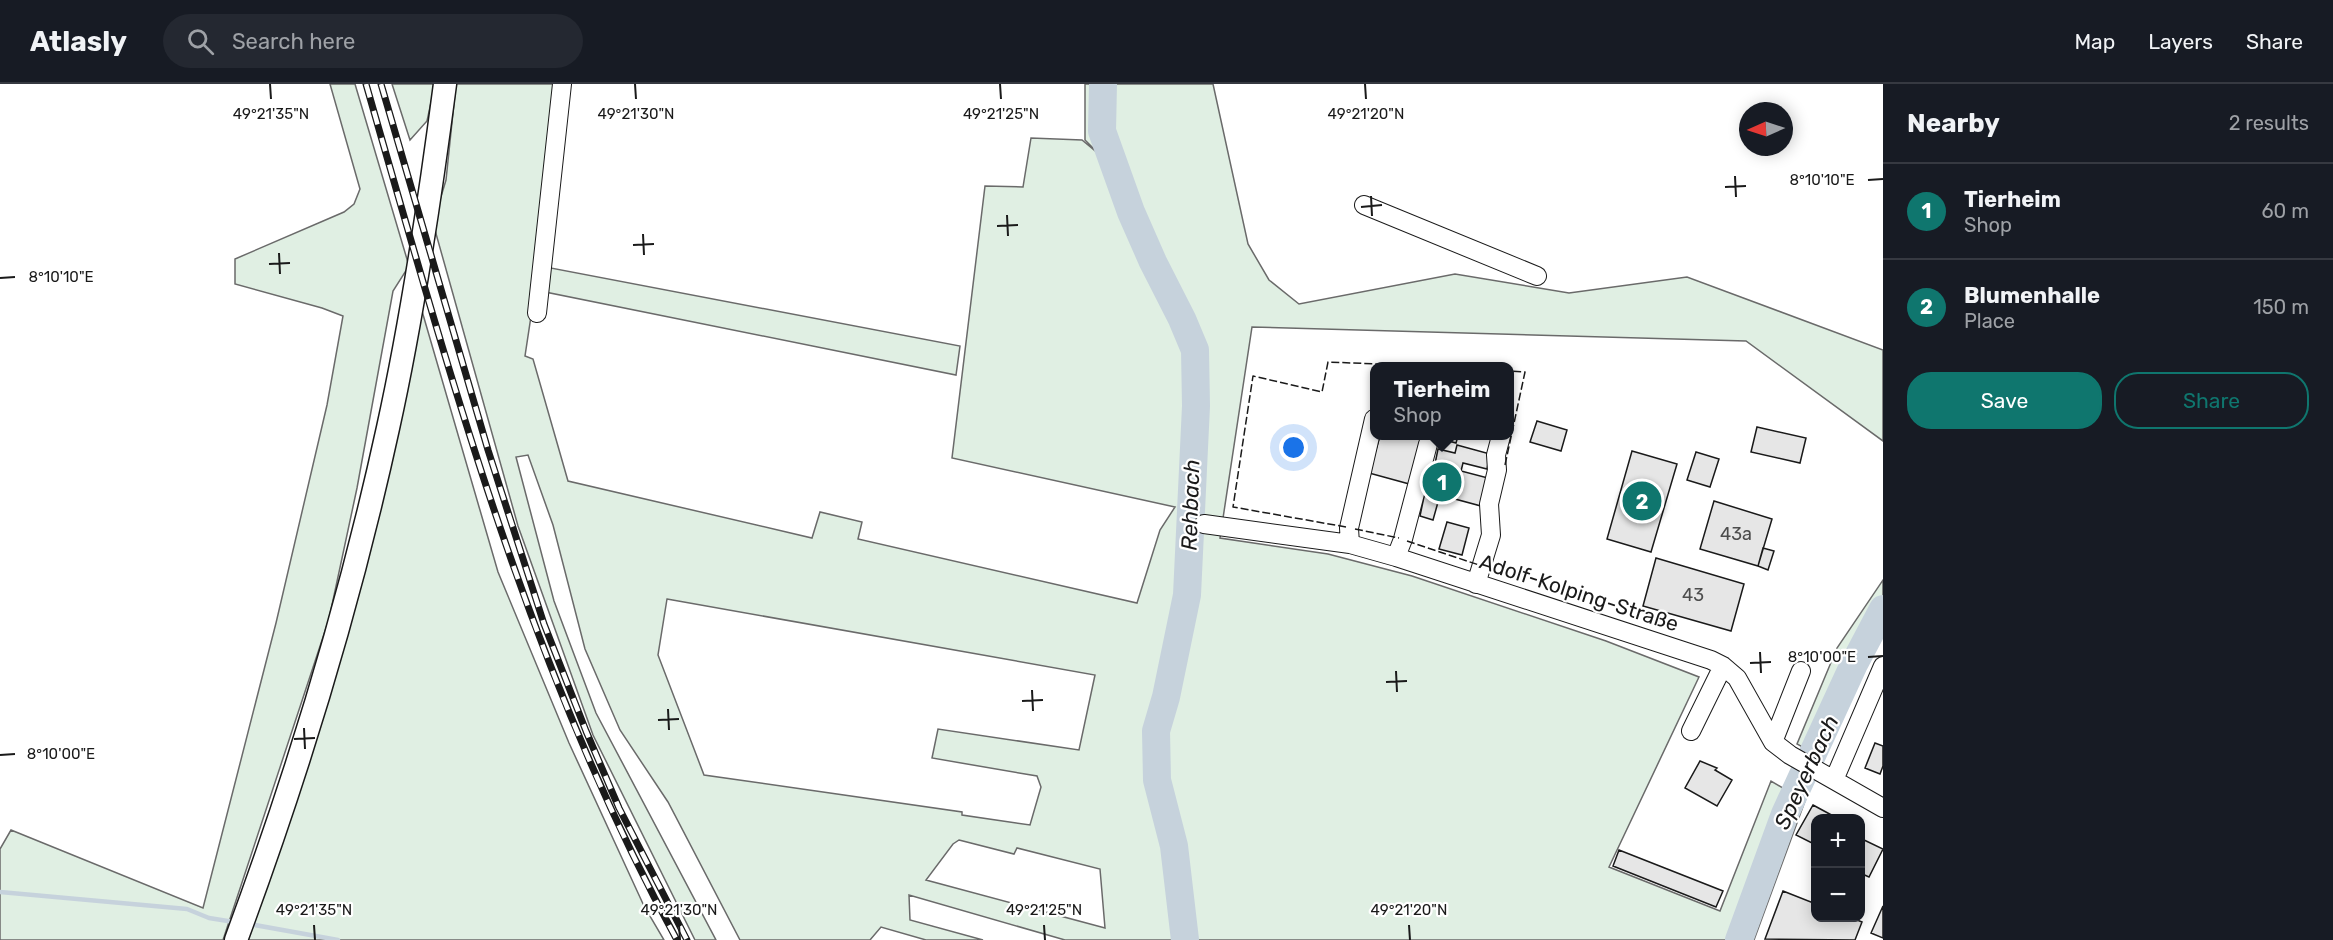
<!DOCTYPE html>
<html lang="en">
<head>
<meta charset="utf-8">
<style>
  :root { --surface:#171b24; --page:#242831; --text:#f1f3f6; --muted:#9ea1a6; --line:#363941; --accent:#0f766e }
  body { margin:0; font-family:Rubik,sans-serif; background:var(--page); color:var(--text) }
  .controls { position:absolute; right:18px; bottom:18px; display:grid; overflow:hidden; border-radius:12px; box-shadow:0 3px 15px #0003 }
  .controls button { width:54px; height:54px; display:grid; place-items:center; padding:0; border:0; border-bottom:2px solid var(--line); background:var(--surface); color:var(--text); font:30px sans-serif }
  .compass { position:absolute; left:1739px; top:18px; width:54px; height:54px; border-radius:50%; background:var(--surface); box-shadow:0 3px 15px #0003; rotate:267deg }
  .you { position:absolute; left:1294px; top:364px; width:21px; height:21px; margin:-15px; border:4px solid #fff; border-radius:50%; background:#1a73e8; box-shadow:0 0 0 9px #1a73e833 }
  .badge { display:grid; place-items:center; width:39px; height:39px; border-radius:50%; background:var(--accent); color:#fff; font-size:20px; font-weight:700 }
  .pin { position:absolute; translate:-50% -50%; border:3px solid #fff; box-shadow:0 2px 6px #0006 }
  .popup { position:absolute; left:1370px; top:278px; width:144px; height:78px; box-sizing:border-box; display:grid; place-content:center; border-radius:12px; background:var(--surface); filter:drop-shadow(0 2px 4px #0005); font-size:20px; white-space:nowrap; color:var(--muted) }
  .popup b { font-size:22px; color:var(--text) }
  .popup::after { content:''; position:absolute; left:50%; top:100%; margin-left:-12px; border:12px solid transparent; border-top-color:var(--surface) }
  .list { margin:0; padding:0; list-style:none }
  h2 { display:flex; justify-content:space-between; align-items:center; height:78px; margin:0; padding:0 24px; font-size:26px }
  h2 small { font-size:20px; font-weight:400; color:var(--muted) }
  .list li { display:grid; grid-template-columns:39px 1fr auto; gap:18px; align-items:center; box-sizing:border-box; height:96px; padding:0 24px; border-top:2px solid var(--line) }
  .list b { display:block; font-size:22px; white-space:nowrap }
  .list p { margin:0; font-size:20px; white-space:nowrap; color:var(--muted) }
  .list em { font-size:20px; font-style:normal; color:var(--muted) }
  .actions { display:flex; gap:12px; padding:18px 24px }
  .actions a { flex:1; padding:14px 0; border:2px solid var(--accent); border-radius:24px; text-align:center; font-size:21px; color:var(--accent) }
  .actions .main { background:var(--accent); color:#fff }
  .icon { flex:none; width:33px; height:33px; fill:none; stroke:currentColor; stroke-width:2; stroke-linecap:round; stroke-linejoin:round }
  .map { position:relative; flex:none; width:1883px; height:856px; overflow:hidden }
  header { display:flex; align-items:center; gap:36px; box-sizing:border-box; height:84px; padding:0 30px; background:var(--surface); border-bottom:2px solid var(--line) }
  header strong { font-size:28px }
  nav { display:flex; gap:33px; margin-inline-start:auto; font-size:21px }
  .search { width:420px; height:54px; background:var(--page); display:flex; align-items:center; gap:15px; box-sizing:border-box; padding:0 21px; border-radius:33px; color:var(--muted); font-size:22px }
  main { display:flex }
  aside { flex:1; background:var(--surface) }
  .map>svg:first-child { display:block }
</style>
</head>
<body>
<header>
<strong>Atlasly</strong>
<div class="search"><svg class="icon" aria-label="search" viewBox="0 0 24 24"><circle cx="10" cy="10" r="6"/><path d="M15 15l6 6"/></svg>Search here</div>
<nav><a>Map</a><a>Layers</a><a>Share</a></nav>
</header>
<main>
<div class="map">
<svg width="1883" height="856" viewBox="0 0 1883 856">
  <rect width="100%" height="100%" fill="#fff"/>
  <path fill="#e0efe3" stroke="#6a6a6a" stroke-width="1.5" fill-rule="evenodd" d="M330,0H355L409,182L393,207L357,404L329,535L223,856H0V765L11,746L203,824L276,539L327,321L343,232L322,224L235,200V175L344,128L354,120L360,105Z
    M392,0H435L427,37L410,56Z
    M456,0H557L540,182L960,262L956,291L535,206L525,272L533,275L568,397L812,454L820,428L862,438L858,455L1137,519L1160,446L1175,423L952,374L985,102L1023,103L1031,54L1082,56L1100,71L1085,56V0H1213L1248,160L1269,196L1299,220L1455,190L1569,209L1687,193L1883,266V357L1746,257L1252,243L1220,454L1328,470L1412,492L1606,557L1699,593L1609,783L1720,827L1771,697L1805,717L1754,856H1065L909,811L910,836L983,856H926L881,843L870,856H740L668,718L620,646L585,565L553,441L528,371L516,373L554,517L596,629L716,856H695L593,651L518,442L451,203L433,139L446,96ZM667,515L1095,591L1079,666L938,645L932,674L1037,692L1041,703L1030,741L962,731V728L704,691L658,571ZM959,756L1014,770L1017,764L1100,785L1105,844L926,796L953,760Z
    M422,227L498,488L569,659L644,822L664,856H246L380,405Z
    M1883,496V542L1822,674L1797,660L1837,564Z"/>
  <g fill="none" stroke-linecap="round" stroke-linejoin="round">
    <path stroke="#c6d2dc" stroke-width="4.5" d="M0,808L187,825L209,834L234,838
      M249,840L338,856"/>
    <path stroke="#c6d2dc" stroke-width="28" d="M1103,0L1102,47L1131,128L1153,178L1182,235L1195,266L1196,322L1187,511L1166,613L1156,647L1157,696L1174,762L1185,856
      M1739,856L1785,730L1854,580L1883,525"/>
  </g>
  <path fill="#e6e6e6" stroke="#1a1a1a" stroke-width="1.5" d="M1537,337L1567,346L1561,367L1530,358Z
    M1757,343L1806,354L1800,379L1751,368Z
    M1380,352H1415L1425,354L1413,401L1369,389Z
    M1434,352H1458L1456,359L1434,353Z
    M1457,361L1490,370L1487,385L1463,379L1461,387L1488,394L1481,422L1440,411L1433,436L1420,432L1431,379L1435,380L1438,365L1455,369Z
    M1632,367L1677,380L1651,468L1607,455Z
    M1696,368L1719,375L1710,403L1687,396Z
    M1714,417L1772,435L1758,482L1700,465Z
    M1447,438L1469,444L1462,471L1439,465Z
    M1763,464L1774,467L1768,486L1758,482Z
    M1656,474L1744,500L1731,547L1643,522Z
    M1875,659L1883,662V682L1880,690L1865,684Z
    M1700,677L1717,684L1715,686L1732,696L1717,722L1685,704Z
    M1813,721L1837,734H1816V761L1796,751Z
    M1862,755L1883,765L1869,793L1860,789Z
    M1619,766L1723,807L1716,823L1613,782Z
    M1783,807L1816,820V834H1852L1862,838L1855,856L1765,855Z
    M1883,822V854L1871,849Z"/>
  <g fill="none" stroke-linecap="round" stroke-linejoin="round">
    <g stroke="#1a1a1a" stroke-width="20">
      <path id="minor" d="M1364,121L1537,192
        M537,229L562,0
        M1204,440L1350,460L1396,473L1711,576L1723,582L1737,594L1773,658L1790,671L1883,724
        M1350,460L1349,444L1374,335
        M1396,473L1403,455L1428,360
        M1476,500L1491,451L1489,420L1497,386L1496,371L1501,352
        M1691,647L1723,582
        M1773,658L1801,587
        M1834,696L1883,582"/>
    </g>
    <g stroke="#1a1a1a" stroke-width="25">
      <path id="major" d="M236,856C298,689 350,518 388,344C413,231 430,115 445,0"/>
    </g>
    <use href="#minor" stroke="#fff" stroke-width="18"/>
    <use href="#major" stroke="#fff" stroke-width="22"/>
    <g stroke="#1a1a1a" stroke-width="7">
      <path id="rail" d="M366,0C450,292 530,588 677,856
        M381,0L488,366L544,540L586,647L619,724L687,856"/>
    </g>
    <use href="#rail" stroke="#fff" stroke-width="4.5" stroke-dasharray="14" stroke-linecap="butt"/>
    <path stroke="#1a1a1a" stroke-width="1.5" stroke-dasharray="8 3" stroke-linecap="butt" d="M1505,381L1525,288L1510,287
      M1346,443L1233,423L1253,292L1322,308L1328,278L1426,282
      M1355,445L1399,454
      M1407,457L1479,481"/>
  </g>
  <path fill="none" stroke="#1a1a1a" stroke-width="2" d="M270,0L271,15M635,0L636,15M1000,0L1001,15M1365,0L1366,15M1735,92L1736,113M1868,96L1883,95M1725,103L1746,102M1371,112L1372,132M1361,123L1382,121M1007,131L1008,152M997,142L1018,141M643,150L644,171M633,161L654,160M279,169L280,190M269,180L290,179M0,194L15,193M1760,568L1761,589M1868,573L1883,572M1750,579L1771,578M1396,587L1397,608M1386,598L1407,597M1032,606L1033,627M1022,617L1043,616M668,625L669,646M658,636L679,635M304,644L305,665M294,655L315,654M0,671L15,670M314,841L315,856M679,841L680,856M1044,841L1045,856M1409,841L1410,856"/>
  <g text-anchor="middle" stroke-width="4.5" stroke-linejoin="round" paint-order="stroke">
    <g font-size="18" fill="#4d4d4d">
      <text x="1736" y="456">43a</text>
      <text x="1693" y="517">43</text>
    </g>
    <g font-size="21" fill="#1a1a1a" stroke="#fff">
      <text transform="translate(1579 509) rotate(18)" y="7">Adolf-Kolping-Straße</text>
    </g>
    <g font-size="22" font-style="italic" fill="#1a1a1a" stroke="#fff">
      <text transform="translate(1190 421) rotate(-88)" y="8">Rehbach</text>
      <text transform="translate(1806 688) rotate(-65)" y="8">Speyerbach</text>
    </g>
  </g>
  <g font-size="15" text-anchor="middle" fill="#1a1a1a" stroke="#fff" stroke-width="4.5" stroke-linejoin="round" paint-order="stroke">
    <text x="271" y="35">49°21'35"N</text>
    <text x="636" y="35">49°21'30"N</text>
    <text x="1001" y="35">49°21'25"N</text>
    <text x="1366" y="35">49°21'20"N</text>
    <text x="1822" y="101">8°10'10"E</text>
    <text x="61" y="198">8°10'10"E</text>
    <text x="1822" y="578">8°10'00"E</text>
    <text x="61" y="675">8°10'00"E</text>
    <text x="314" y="831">49°21'35"N</text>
    <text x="679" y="831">49°21'30"N</text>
    <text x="1044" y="831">49°21'25"N</text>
    <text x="1409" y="831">49°21'20"N</text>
  </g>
</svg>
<div class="controls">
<button>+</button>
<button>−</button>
</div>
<svg class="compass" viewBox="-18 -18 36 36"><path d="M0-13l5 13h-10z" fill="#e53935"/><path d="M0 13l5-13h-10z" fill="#9ea1a6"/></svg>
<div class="you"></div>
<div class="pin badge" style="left:1442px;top:398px">1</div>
<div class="popup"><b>Tierheim</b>Shop</div>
<div class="pin badge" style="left:1642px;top:417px">2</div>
</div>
<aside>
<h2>Nearby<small>2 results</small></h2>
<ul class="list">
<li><span class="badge">1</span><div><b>Tierheim</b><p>Shop</p></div><em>60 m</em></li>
<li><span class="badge">2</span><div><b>Blumenhalle</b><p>Place</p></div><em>150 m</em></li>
</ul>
<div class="actions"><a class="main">Save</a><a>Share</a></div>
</aside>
</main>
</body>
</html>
